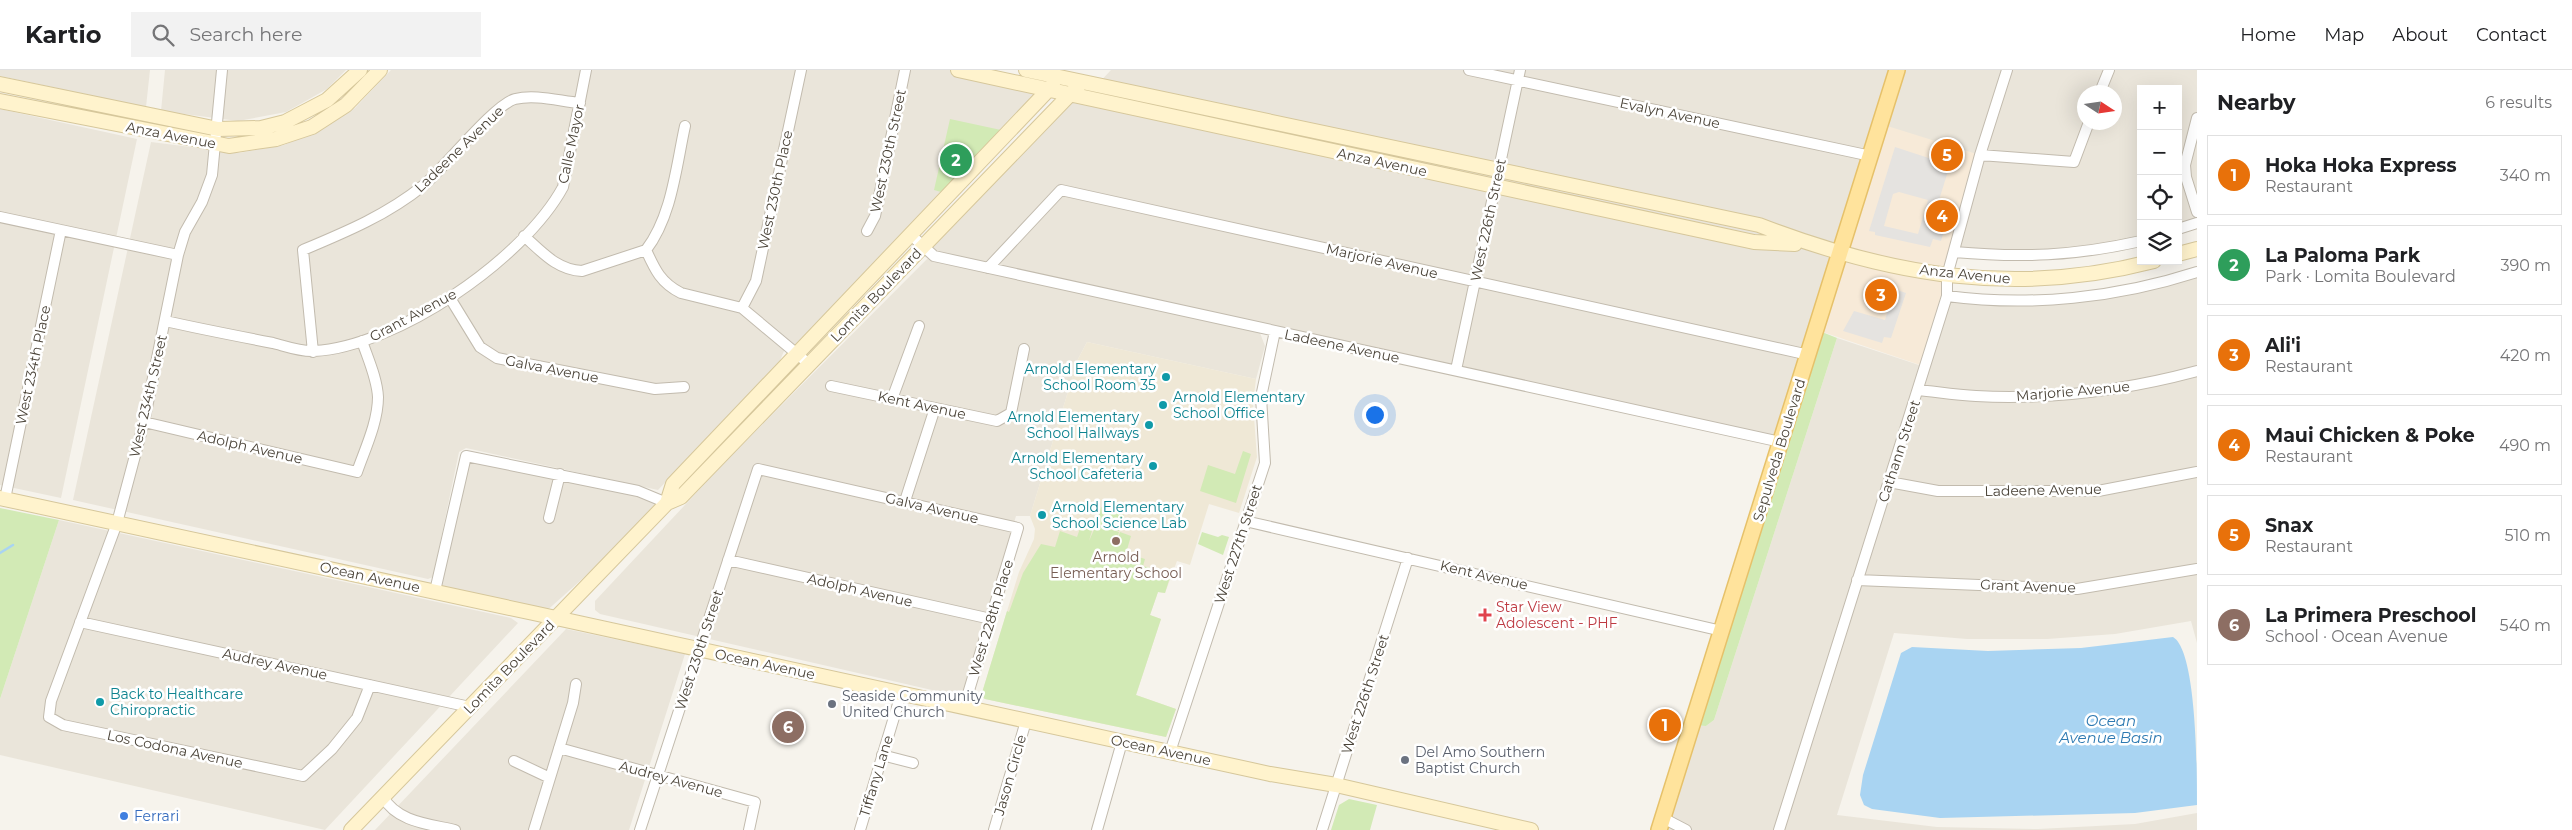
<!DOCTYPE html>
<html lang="en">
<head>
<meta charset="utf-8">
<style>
  :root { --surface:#fff; --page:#f2f2f2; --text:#202124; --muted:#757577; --line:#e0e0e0; --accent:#111827 }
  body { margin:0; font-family:Montserrat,sans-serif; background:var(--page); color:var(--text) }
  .controls { position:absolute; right:15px; top:15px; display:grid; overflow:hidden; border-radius:0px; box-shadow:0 5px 20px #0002 }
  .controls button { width:45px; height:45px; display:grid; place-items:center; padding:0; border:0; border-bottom:1px solid var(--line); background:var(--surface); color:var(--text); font:25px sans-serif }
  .compass { position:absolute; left:2077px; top:15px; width:45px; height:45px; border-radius:50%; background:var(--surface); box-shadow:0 5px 20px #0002; rotate:102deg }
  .you { position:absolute; left:1374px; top:344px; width:18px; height:18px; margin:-12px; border:4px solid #fff; border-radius:50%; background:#1a73e8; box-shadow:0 0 0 8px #1a73e833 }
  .badge { display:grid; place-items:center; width:32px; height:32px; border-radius:50%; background:var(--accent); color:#fff; font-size:16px; font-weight:700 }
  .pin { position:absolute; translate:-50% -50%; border:2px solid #fff; box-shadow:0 1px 5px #0006 }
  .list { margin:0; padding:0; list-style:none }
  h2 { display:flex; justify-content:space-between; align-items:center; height:65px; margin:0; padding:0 20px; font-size:21px }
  h2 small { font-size:16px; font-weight:400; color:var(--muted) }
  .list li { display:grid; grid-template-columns:32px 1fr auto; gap:15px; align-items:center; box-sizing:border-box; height:80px; margin:0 10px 10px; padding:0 10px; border:1px solid var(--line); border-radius:0px }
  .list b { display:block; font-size:19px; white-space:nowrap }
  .list p { margin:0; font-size:16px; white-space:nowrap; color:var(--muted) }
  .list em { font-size:16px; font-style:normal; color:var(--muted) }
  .icon { flex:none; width:28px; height:28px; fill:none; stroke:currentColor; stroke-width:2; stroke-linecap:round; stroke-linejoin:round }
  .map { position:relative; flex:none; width:2197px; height:760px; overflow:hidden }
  header { display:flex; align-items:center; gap:30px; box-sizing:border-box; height:70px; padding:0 25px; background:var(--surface); border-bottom:1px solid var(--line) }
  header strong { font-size:24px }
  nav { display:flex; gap:28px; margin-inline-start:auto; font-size:18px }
  .search { width:350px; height:45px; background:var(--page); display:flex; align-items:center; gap:12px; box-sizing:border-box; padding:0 18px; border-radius:0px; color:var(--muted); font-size:19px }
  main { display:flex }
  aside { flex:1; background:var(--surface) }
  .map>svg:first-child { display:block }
</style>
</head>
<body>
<header>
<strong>Kartio</strong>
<div class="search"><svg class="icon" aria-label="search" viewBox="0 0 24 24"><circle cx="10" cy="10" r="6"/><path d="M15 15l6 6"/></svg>Search here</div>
<nav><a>Home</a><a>Map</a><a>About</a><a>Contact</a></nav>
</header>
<main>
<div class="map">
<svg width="2197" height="760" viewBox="0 0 2197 760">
  <rect width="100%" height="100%" fill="#f6f3ec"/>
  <path fill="#eae5da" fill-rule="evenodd" d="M0,0H150L146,37L0,6Z
    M165,0H346L327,19L286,42L238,51L161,41Z
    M391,0H796L751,213L739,241L783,276L784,281L779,293L658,420L466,378L459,382L433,507L428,509L73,430L151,72L239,83L284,75L323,58L355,38Z
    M801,0H958L1048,19L796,283L743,238L756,211Z
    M1111,0H2197V153L2178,159V19H2141V171L2100,180L1954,182L1881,54L1780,374L1260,263L1265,276L1256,309L1087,272L1078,289L1030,446H1016L964,622L958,626L600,544L595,540V531L728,389L928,188L916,184L1070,24L1097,15ZM2084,22H2114V52H2084Z
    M0,39L137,69L61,428L0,415Z
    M2197,202V573L2191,551L2115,564L2047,569H1967L1894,563L1837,745L1937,757L2038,759L2135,754L2197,743V760H1659L1692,655L1706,656L1714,650L1837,268L1925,297L1947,226L2049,229Z
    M466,386L560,404L667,433L543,544L435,521Z
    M59,450L511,548L518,553L325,760L0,685V629Z
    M566,559L685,584L629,760H375Z"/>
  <path fill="#f7ead8" d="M1881,54L1980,85L1926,297L1817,260Z"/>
  <path fill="#efe8d6" d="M1087,272L1256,309L1253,334L1257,387L1239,443L1209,434L1190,495L1177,491L1165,523L1158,522L1150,545L1161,549L1136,625L1176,639L1166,667L985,629L981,626L1019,502L1034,469L1035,459L1030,446L1078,289Z"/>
  <path fill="#d2eab5" d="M950,49L1001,60L941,122L934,120Z
    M1817,260L1837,268L1714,650L1706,656L1692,655Z
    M1243,381L1251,384L1236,433L1200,421L1208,395L1235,404Z
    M1101,437L1124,445L1119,461L1096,453Z
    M0,438L59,450L0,629Z
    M1083,450L1094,454L1089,471L1096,455L1119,462L1114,479L1120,462L1131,466L1126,483L1145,489L1143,496L1171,504L1165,523L1158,522L1150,545L1161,549L1136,625L1176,639L1166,667L985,629L981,626L1007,541L1009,542L1023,503L1041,474L1055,477L1060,461L1077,467Z
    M1202,462L1218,467L1222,465L1229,467L1223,485L1198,474Z
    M1349,729L1377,735L1370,760H1331L1339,735Z"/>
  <path fill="#e5e3e0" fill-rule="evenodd" d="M1895,77L1950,95L1932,152L1945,157L1941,171L1933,169L1930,177L1875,165V162L1869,161ZM1899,122L1928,130L1918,164L1884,156L1893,124Z
    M1894,219L1906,223L1891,268L1884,267L1882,273L1843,261L1854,241L1885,250Z"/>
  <path fill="#a9d4f2" d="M2173,567C2197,581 2197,701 2197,735L2135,743L1940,748L1872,739L1864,735L1860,725L1863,705L1901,583L1912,577L1988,581L2081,578Z"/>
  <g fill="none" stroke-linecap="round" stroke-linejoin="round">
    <path stroke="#a9d4f2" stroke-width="2.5" d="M0,483L13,475"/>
    <g stroke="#c2bbae" stroke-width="12">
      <path id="street" d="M222,0L212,105L202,132L185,162L178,185L144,352L117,453L51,631L49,647L63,655L303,706L332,679L357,648L370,615
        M1469,0L1871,86
        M2100,22L2109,0
        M2197,48L2185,95L2186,107L2197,142
        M1980,85L2074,92L2089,52
        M0,147L178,185
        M2178,159L2197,153
        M867,161L875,146L905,0
        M911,165L934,186L1781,372
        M524,166C542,182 557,200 582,201L646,180C655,200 661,213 681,223L742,238L809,294
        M646,180C672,146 676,97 685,56
        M1954,182C2022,188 2074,186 2141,171
        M988,198L1061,120L1809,285
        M1947,226C2030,237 2117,228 2197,202
        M450,228L480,277L497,288L655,319L684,317
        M742,238L756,211L801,0
        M165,251C201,259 237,266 273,273C285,276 301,282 314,281C396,277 524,189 563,117L586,0
        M313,282L303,180C346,162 387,145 424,115C444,98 495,34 515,29C535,24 559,31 580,33
        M1456,300L1520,0
        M831,316L997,351L1011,343L1024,279
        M1919,320C1938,322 1957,325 1976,326C2050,330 2126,320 2197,301
        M892,329L919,256
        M144,352L357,402C365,379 378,352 378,327C377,308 368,289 362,271
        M1889,412L1938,421H2098L2197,402
        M5,429L61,160
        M905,431L935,338
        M549,448L560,404
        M1245,451L1722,561
        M728,490L991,549
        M1857,510L2077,519L2197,499
        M435,521L466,386L638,421L667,433
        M80,552L470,637
        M559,678L755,732L749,760
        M1170,682L1265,393L1261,327L1275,261
        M882,685L913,693
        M514,691L550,708
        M383,727C397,752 429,754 455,760
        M1663,748L1686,760
        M534,760L573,633L576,614
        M640,760L758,399L1018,458L964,637
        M860,760L901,624
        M994,760L1026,651
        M1097,760L1122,672
        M1322,760L1408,488
        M1779,760L1947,226V206L1980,85L2007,0"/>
    </g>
    <g stroke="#d6c79b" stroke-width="16">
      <path id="secondary" d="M958,0L1754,172L1795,174
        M1026,0L1759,155C1891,206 2016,227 2154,191
        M0,14L218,59L261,58L285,52L327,30L360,0
        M0,31L229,76L276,69L312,57L346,35L380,0
        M2178,184L2197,179
        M0,428C424,518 846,612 1270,704L1336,715L1531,760
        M667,433L673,414L1053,15
        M351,760L667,433L681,427L1082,12"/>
    </g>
    <g stroke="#e6c16a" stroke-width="18">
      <path id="primary" d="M1659,760L1897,0"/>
    </g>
    <use href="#street" stroke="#fff" stroke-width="10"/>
    <use href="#secondary" stroke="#fff3cd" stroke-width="14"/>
    <use href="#primary" stroke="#ffe39c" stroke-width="15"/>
  </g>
  <g fill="#0f9aa8" stroke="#fff" stroke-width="2">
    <circle cx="1166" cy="307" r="5"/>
    <circle cx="1163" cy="335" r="5"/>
    <circle cx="1149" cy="355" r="5"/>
    <circle cx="1153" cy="396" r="5"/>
    <circle cx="1042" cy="445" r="5"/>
    <circle cx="100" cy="632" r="5"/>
  </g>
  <circle fill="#8d6e63" stroke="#fff" stroke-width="2" cx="1116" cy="471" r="5"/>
  <path fill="#e0444e" stroke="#fff" stroke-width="2" d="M1482.5 537.5h5v5h5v5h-5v5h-5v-5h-5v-5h5z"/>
  <g fill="#6b7280" stroke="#fff" stroke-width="2">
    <circle cx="832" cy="634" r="5"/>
    <circle cx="1405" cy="690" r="5"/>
  </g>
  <circle fill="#3f7fe0" stroke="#fff" stroke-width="2" cx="124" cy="746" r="5"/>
  <g text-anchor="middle" stroke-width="5" stroke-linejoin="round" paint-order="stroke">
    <g font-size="14" fill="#4b4439" stroke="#fff">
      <text transform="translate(1670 43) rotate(12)" y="5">Evalyn Avenue</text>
      <text transform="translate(171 65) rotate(11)" y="5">Anza Avenue</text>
      <text transform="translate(571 74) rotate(-78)" y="5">Calle Mayor</text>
      <text transform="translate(459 79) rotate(-44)" y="5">Ladeene Avenue</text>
      <text transform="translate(888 81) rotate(-78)" y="5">West 230th Street</text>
      <text transform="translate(1382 92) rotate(12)" y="5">Anza Avenue</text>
      <text transform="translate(775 120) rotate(-78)" y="5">West 230th Place</text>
      <text transform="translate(1488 150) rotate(-78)" y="5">West 226th Street</text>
      <text transform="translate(1382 191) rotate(13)" y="5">Marjorie Avenue</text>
      <text transform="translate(1965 204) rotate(6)" y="5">Anza Avenue</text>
      <text transform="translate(876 225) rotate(-46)" y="5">Lomita Boulevard</text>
      <text transform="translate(413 245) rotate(-28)" y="5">Grant Avenue</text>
      <text transform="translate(1342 276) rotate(12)" y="5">Ladeene Avenue</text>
      <text transform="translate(33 295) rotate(-78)" y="5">West 234th Place</text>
      <text transform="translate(552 299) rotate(11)" y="5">Galva Avenue</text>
      <text transform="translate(2073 321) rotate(-5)" y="5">Marjorie Avenue</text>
      <text transform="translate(148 326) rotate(-77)" y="5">West 234th Street</text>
      <text transform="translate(922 335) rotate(12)" y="5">Kent Avenue</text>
      <text transform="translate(250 377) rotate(13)" y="5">Adolph Avenue</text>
      <text transform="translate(1779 380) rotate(-73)" y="5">Sepulveda Boulevard</text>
      <text transform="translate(1899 381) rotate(-72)" y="5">Cathann Street</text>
      <text transform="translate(2043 420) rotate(-1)" y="5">Ladeene Avenue</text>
      <text transform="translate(932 438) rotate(13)" y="5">Galva Avenue</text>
      <text transform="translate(1238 474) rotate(-72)" y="5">West 227th Street</text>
      <text transform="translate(1484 505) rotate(13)" y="5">Kent Avenue</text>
      <text transform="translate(370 507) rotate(12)" y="5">Ocean Avenue</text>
      <text transform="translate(2028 516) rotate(2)" y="5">Grant Avenue</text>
      <text transform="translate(860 520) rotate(13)" y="5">Adolph Avenue</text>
      <text transform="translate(991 548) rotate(-73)" y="5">West 228th Place</text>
      <text transform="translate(699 580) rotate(-72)" y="5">West 230th Street</text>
      <text transform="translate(275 594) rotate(12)" y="5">Audrey Avenue</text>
      <text transform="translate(765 594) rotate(12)" y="5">Ocean Avenue</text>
      <text transform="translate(509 597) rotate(-46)" y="5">Lomita Boulevard</text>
      <text transform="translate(1365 624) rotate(-72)" y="5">West 226th Street</text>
      <text transform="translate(175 679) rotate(12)" y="5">Los Codona Avenue</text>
      <text transform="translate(1161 680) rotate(12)" y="5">Ocean Avenue</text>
      <text transform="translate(1010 705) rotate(-74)" y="5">Jason Circle</text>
      <text transform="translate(876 706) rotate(-73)" y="5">Tiffany Lane</text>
      <text transform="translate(671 709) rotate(15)" y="5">Audrey Avenue</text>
    </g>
    <g font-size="14" fill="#0d838f" stroke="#fff" text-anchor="end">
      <text x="1156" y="304">Arnold Elementary<tspan x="1156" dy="16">School Room 35</tspan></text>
      <text x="1173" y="332" text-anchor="start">Arnold Elementary<tspan x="1173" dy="16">School Office</tspan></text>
      <text x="1139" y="352">Arnold Elementary<tspan x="1139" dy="16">School Hallways</tspan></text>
      <text x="1143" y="393">Arnold Elementary<tspan x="1143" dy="16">School Cafeteria</tspan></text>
      <text x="1052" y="442" text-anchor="start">Arnold Elementary<tspan x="1052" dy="16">School Science Lab</tspan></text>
      <text x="110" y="629" text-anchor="start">Back to Healthcare<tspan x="110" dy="16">Chiropractic</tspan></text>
    </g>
    <g font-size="14" fill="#785e54" stroke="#fff">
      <text x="1116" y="492">Arnold<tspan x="1116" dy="16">Elementary School</tspan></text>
    </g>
    <g font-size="14" fill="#be3a42" stroke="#fff" text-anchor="start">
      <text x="1496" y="542">Star View<tspan x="1496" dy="16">Adolescent - PHF</tspan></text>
    </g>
    <g font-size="14" fill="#5b616d" stroke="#fff" text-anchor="start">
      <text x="842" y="631">Seaside Community<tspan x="842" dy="16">United Church</tspan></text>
      <text x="1415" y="687">Del Amo Southern<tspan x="1415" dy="16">Baptist Church</tspan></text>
    </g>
    <g font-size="14" fill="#366cbe" stroke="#fff" text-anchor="start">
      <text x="134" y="751">Ferrari</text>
    </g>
    <g font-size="15" font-style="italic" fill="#2e7ab2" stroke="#fff">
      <text x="2111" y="656">Ocean<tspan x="2111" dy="17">Avenue Basin</tspan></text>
    </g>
  </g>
</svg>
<div class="controls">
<button>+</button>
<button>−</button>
<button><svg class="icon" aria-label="locate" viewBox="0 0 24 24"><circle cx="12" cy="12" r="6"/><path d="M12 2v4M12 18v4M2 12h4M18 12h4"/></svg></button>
<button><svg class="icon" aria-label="layers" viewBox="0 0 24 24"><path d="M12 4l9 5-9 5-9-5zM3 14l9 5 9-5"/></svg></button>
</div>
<svg class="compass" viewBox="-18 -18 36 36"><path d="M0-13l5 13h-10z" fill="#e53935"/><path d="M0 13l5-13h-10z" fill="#757577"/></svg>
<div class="you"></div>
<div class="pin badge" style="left:1665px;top:655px;background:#e8710a">1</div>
<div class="pin badge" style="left:956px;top:90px;background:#2e9e5b">2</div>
<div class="pin badge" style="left:1881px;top:225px;background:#e8710a">3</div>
<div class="pin badge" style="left:1942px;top:146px;background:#e8710a">4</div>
<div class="pin badge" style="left:1947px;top:85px;background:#e8710a">5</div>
<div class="pin badge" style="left:788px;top:657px;background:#8d6e63">6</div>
</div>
<aside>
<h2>Nearby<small>6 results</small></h2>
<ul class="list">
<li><span class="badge" style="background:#e8710a">1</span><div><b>Hoka Hoka Express</b><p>Restaurant</p></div><em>340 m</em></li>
<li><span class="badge" style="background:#2e9e5b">2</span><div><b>La Paloma Park</b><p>Park · Lomita Boulevard</p></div><em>390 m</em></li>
<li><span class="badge" style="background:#e8710a">3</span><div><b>Ali'i</b><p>Restaurant</p></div><em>420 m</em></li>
<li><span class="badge" style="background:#e8710a">4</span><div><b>Maui Chicken &amp; Poke</b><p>Restaurant</p></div><em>490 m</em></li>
<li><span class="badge" style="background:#e8710a">5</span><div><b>Snax</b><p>Restaurant</p></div><em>510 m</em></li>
<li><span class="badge" style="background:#8d6e63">6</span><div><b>La Primera Preschool</b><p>School · Ocean Avenue</p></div><em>540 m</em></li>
</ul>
</aside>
</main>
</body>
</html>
